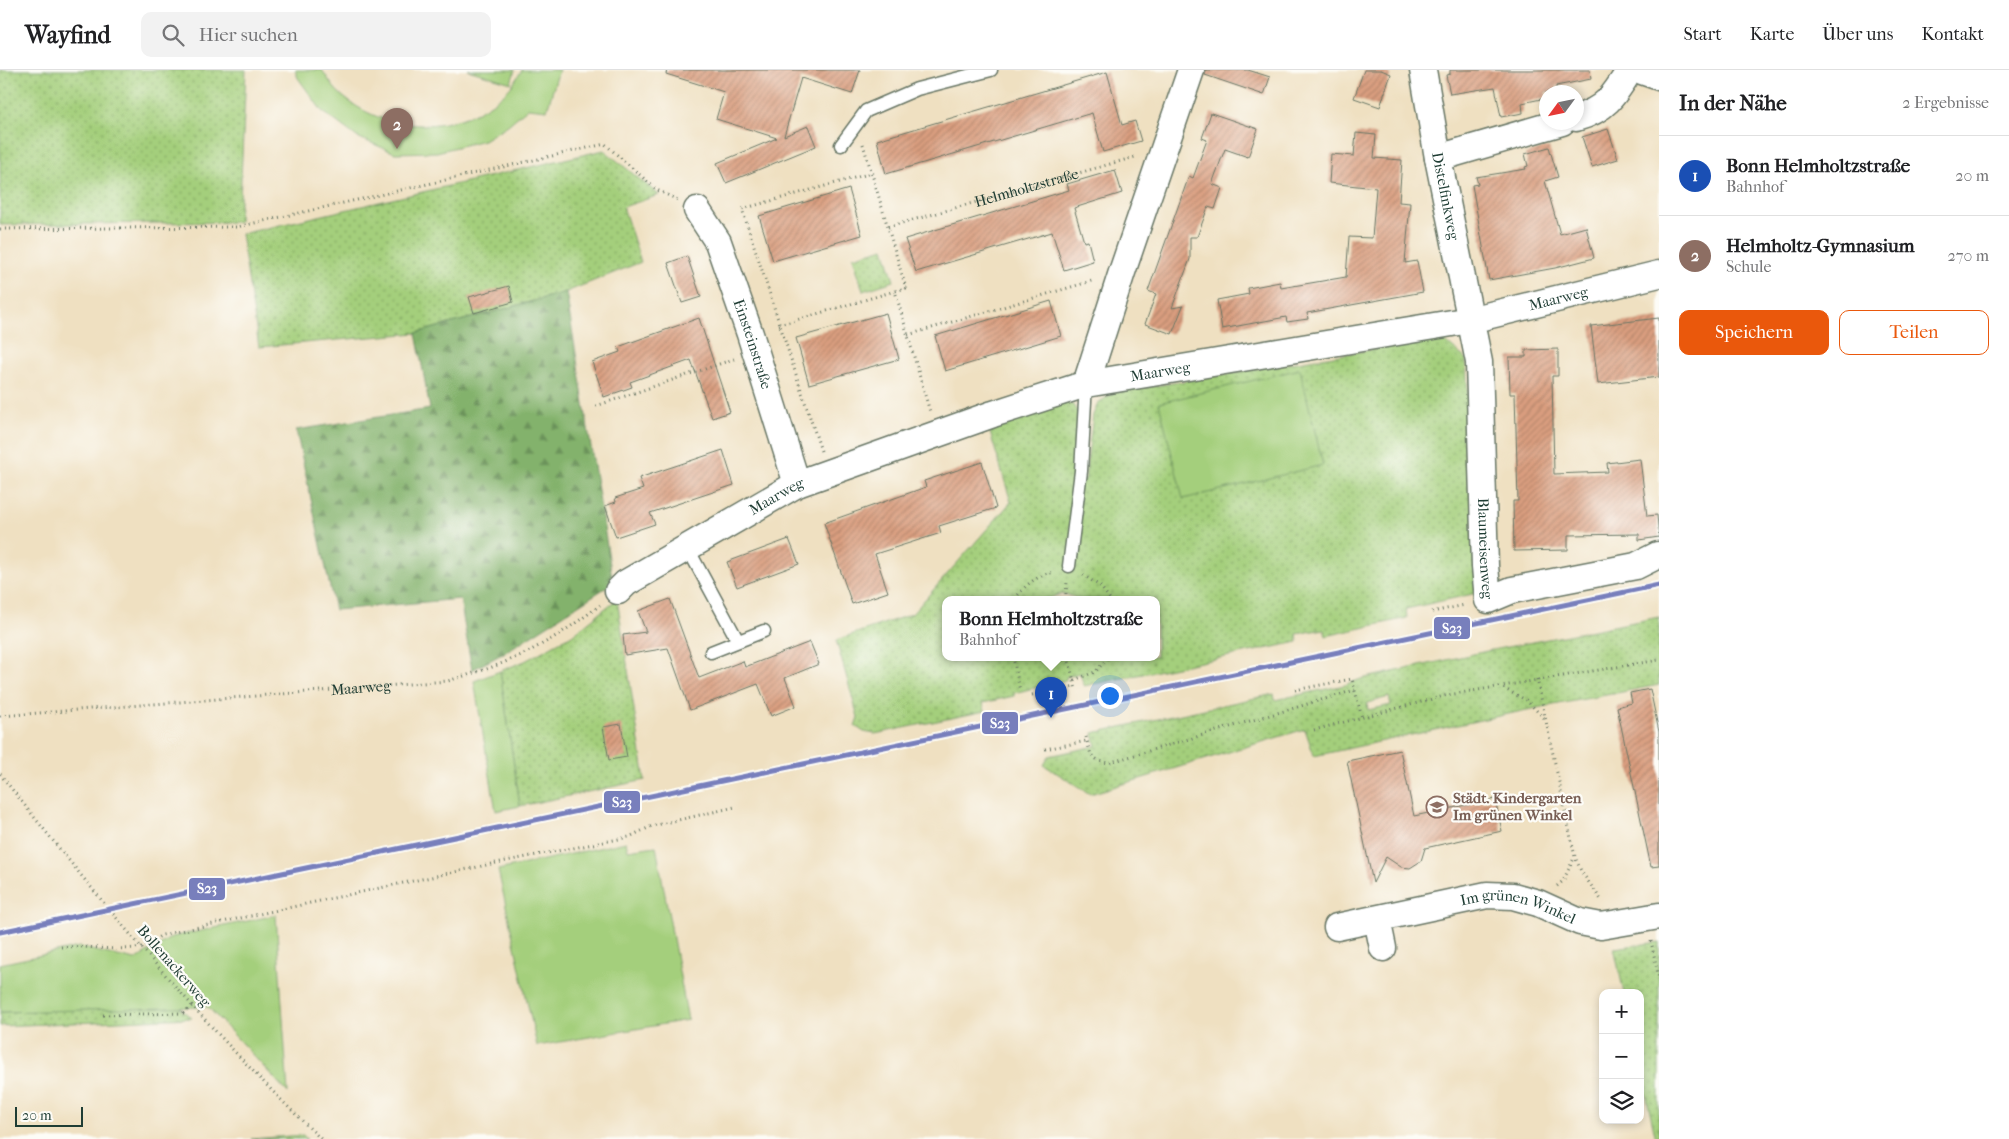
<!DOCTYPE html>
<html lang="de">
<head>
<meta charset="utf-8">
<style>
  :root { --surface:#fff; --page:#f2f2f2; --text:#202124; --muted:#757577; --line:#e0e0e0; --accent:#ea580c }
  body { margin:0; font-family:"IM FELL French Canon",serif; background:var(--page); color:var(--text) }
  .controls { position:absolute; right:15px; bottom:15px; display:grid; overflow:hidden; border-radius:10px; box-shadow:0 2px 8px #0003 }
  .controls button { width:45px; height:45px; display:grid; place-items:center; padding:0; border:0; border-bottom:1px solid var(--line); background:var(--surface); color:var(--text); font:25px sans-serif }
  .compass { position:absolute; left:1539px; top:15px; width:45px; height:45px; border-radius:50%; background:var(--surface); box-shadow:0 2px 8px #0003; rotate:237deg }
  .scale { position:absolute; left:15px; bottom:12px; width:68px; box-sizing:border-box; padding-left:5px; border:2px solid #1f3d34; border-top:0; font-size:14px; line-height:18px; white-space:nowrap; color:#1f3d34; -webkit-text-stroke:4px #fdfcf7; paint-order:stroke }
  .you { position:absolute; left:1109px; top:625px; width:18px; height:18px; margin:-12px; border:4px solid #fff; border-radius:50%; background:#1a73e8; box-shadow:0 0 0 8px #1a73e833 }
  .badge { display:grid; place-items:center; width:32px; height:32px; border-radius:50%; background:var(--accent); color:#fff; font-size:16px; font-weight:700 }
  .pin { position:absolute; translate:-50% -41px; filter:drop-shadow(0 1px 2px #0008) }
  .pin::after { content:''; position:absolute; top:26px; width:18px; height:15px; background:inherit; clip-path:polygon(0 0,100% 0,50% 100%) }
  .popup { position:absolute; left:942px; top:526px; width:218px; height:65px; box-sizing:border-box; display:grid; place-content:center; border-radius:10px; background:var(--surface); filter:drop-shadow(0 1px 4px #0005); font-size:16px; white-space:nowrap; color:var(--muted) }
  .popup b { font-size:19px; color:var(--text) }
  .popup::after { content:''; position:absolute; left:50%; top:100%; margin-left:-10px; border:10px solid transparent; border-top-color:var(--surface) }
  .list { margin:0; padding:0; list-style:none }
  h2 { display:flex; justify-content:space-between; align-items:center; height:65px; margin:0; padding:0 20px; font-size:21px }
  h2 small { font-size:16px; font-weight:400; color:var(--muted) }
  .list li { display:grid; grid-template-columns:32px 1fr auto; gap:15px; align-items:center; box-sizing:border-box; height:80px; padding:0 20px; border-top:1px solid var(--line) }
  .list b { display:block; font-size:19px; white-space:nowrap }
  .list p { margin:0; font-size:16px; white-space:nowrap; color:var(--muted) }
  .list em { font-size:16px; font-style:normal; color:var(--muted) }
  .actions { display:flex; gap:10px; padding:15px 20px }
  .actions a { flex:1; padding:11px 0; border:1px solid var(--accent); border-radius:10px; text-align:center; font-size:18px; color:var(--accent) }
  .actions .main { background:var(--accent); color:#fff }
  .icon { flex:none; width:28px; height:28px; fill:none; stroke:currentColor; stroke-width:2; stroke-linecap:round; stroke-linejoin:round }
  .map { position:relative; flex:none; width:1659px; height:1069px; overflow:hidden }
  header { display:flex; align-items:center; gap:30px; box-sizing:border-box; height:70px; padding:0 25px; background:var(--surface); border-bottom:1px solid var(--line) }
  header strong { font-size:24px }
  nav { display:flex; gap:28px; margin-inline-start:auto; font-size:18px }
  .search { width:350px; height:45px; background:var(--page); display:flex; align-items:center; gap:12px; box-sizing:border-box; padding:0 18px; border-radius:10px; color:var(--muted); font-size:19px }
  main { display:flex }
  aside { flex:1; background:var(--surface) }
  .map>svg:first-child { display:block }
</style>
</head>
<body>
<header>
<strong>Wayfind</strong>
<div class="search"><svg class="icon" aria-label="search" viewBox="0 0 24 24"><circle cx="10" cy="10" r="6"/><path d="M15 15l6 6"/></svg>Hier suchen</div>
<nav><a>Start</a><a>Karte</a><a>Über uns</a><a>Kontakt</a></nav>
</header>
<main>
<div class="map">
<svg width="1659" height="1069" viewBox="0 0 1659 1069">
  <defs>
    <pattern id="grass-dots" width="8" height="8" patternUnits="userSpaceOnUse" patternTransform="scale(1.25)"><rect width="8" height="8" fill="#a4cf7c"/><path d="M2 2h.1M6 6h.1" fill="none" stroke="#85a966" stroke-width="1.8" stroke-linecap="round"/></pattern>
    <pattern id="forest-firs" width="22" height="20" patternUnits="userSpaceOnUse" patternTransform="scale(1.25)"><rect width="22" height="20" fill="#83b26c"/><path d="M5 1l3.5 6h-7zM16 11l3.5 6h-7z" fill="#6b925a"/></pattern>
    <pattern id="building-hatch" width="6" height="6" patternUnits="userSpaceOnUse" patternTransform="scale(1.25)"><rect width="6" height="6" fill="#da9e7f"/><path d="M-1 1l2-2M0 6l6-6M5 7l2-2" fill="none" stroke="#b08269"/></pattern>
  </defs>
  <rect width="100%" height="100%" fill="#fdfcf7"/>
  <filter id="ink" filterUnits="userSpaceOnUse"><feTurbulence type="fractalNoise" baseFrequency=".02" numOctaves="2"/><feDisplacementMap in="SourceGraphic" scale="10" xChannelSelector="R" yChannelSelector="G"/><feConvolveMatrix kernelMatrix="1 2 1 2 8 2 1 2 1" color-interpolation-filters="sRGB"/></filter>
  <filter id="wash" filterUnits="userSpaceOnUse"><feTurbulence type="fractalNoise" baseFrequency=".0096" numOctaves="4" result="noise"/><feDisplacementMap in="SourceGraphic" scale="20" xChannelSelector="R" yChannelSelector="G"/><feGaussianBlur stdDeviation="1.12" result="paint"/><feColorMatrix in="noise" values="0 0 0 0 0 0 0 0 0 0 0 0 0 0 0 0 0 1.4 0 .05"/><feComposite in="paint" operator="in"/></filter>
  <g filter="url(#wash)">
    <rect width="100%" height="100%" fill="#efe0c1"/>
    <path fill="url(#grass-dots)" stroke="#628658" fill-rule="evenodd" d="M0,0H246L239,152L0,155Z
      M604,80L659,125L623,137L641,192L566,222L416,263L259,277L241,164Z
      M884,178L894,211L863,221L853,187Z
      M1441,268L1466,289L1477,523L1406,539L1407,548L1326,566L1324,559L1297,564L1298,572L1084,616L1080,603L1066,607V610L1014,623V626L983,633L985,641L875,664L864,662L855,656L858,647L836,570L912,544L1011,432L988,356L1064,332L1073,335L1078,343L1072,408L1085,410L1093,345L1098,333L1113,323ZM1066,524L1079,529H1156V587H946V529H1048L1057,525Z
      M617,529L645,710L520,736L500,601L525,591L572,565Z
      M1659,547V615L1527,640L1314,686L1305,659L1090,724L1044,695L1049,686L1096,676L1093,663L1274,624L1275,630L1345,615L1361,609L1487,581ZM1389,627L1391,635L1368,640L1367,633Z
      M1659,872V1069H1656L1640,998V923H1624L1614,878Z
      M178,937L192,948L0,956V942Z
      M303,1065L307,1069H251Z"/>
    <path fill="url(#forest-firs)" stroke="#517850" d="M566,222L613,513L504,583L472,600L460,529L335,540L296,360L430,339L416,263Z"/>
    <path fill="#a4cf7c" stroke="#628658" d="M295,0H322C327,7 332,16 338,22C385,66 459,66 506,22C513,16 517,7 522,0H559L547,40L528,38L508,55L484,70L437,82L395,83L357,67L322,41L298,8Z
      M468,0H515L511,13Z
      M1300,299L1323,395L1183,429L1159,333Z
      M500,601L520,736L496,741L474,611Z
      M626,772L628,780L656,776L688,950L537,976L498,800Z
      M276,845L288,1023L208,937L0,942V894L79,877L135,890L172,867Z"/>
    <g id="blocks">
      <path fill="url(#building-hatch)" d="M667,0H860L852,24L801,8L784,66L808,56L816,76L726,113L717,93L777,68L716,49L724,22L666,4Z
        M1206,0H1248L1270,7L1264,25L1205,5Z
        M1364,0H1381L1391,4L1380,37L1354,28Z
        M1450,0H1590L1591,9L1556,16L1557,22H1546V28L1522,33L1523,43L1501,47L1495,17L1450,24L1446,5L1450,4Z
        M1107,2L1122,55L1135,51L1141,71L1103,82L1092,43L886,104L877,70Z
        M1211,43L1258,59L1248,87L1225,79L1212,114L1222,118L1215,139L1208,137L1197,167H1190V189L1172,238L1183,236L1172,264L1145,254L1156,224L1148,221L1189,106L1193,108L1207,70L1202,68Z
        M1608,59L1618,89L1592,97L1582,67Z
        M1356,63L1376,65L1374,88L1402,90L1399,132L1410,133L1405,193L1417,191L1423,222L1307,243L1308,249L1287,252L1286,247L1222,259L1217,230L1249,224L1248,218L1280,212L1281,218L1346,207L1349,167L1372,168L1376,118L1329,113L1331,84L1354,86Z
        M1549,77L1558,107L1545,111L1560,164L1586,157L1594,188L1555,198L1489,210L1472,115L1478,114L1476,107L1526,99L1525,97L1528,96L1525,84Z
        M1115,100L1122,123L1074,138L1084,172L1088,171L1093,191L1064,200L1052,162L916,202L905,169L1069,120L1067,114Z
        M849,119L862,165L773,191L759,146Z
        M687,186L701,227L682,233L668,193Z
        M509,216L513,232L474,243L469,227Z
        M1051,231L1061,266L945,301L935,266Z
        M886,243L899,289L809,314L796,268Z
        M699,248L730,342L712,348L691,290L630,312L632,317L604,327L592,292L620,282L618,277Z
        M1659,248V307L1598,314L1591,256Z
        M1558,279V306H1552L1554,404L1608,402L1607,393L1640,389L1647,446L1657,445L1659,467L1639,470V464L1568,465V480L1514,481L1513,431H1518L1515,324H1510L1509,287H1526V280Z
        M723,380L734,415L650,443L655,454L616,467L605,436L616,432L615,428L643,419L639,408Z
        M982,392L996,438L939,456L941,463L875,484L888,522L852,534L824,453L926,417L924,411Z
        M789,469L799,494L737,517L727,492Z
        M670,529L699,608L743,591L745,597L810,572L819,594L785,608L796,636L771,646L758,614L690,640L668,578L625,585L623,565L646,562L638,541Z
        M1650,619L1659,662V796L1651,797L1617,637L1632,633L1630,623Z
        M621,654L627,687L609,690L603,657Z
        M1400,680L1414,746L1495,729L1502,761L1425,778L1421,791L1410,798L1401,797L1386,787L1373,813L1347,691Z"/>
    </g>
  </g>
  <g filter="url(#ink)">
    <use href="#blocks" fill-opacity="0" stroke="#687665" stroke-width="1"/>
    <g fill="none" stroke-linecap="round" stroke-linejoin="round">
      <g stroke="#687665" stroke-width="15">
        <path id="service" d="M841,75L866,41L917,19L991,0
          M687,477L738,571
          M1069,496L1081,401L1086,314
          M711,582L764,561"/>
      </g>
      <g stroke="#687665" stroke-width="29">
        <g id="minor">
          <path id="s3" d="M1423,0L1438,88L1479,292L1485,496L1488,530L1512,520L1636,496L1658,485"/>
          <path d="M1639,0L1659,7"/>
          <path d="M1576,48C1606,40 1615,24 1630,0"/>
          <path d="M1438,88L1562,52"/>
          <path id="s4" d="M697,140L718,172L750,264L797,414"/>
          <path d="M1086,314L1122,202L1191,0"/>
          <path id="s5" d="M618,521L626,513L797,414L993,344L1086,314L1470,250L1659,204"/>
          <path d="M1377,849L1383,878"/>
          <path id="s6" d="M1337,857L1487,825L1513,826L1538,833L1580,852L1601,856L1659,846"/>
        </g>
      </g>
      <g stroke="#687665" stroke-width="3" stroke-dasharray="1 4" stroke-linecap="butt">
        <path d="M863,74L906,218L895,221L930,342"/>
        <path id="s1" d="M888,157L1135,87"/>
        <path d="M0,159L237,157L605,74L657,120L678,130"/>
        <path d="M779,255L895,221"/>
        <path d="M908,265L1095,210"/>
        <path d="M596,336L734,289"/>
        <path d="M821,381L742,139L872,103"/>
        <path d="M1083,505L1100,516L1110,529"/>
        <path d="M1066,524L1067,512"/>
        <path d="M1015,529C1025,515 1037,505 1055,502"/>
        <path d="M1432,542L1465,535"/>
        <path d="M1013,587L1020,621"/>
        <path d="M1068,587L1076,620"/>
        <path d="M1537,609L1575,787L1581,801L1602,831"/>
        <path d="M1074,610L1095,602L1109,587"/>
        <path d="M1499,616L1526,630L1544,648"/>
        <path d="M1295,620L1352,609L1362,648"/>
        <path d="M1032,625L1075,616"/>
        <path id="s2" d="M0,646L448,611C466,605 483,601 500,594C537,580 569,559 600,535"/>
        <path d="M1314,660L1448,625L1659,590"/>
        <path d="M1086,667L1091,685L1099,691L1108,693L1355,620"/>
        <path d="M1045,679L1087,671"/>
        <path d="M0,704C100,831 204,957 321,1069"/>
        <path d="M1557,816L1563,811L1574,788"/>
        <path d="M1651,871L1659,909"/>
        <path d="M61,877C87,875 115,882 141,877C148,875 155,869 162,865L496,793L629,767L652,756L735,737"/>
        <path d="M103,945L183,943L192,936"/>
      </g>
      <use href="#service" stroke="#fff" stroke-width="12"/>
      <use href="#minor" stroke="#fff" stroke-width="26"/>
      <g stroke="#fdfcf7" stroke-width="9">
        <path id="rail-1" d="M0,862L1659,515"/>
      </g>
      <use href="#rail-1" stroke="#787fbc" stroke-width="5"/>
    </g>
  </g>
  <defs>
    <g id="school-ring" transform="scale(1.125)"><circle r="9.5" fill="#fdfcf7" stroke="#8d6e63" stroke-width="1.5"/><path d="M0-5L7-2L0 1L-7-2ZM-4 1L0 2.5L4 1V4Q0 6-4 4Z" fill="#8d6e63"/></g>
  </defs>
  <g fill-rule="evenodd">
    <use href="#school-ring" x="1437" y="737"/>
  </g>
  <g text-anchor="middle" stroke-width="4.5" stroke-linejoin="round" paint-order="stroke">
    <g font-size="15" fill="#1f3d34" stroke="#fdfcf7">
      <text dy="5" stroke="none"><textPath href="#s1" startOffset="144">Helmholtzstraße</textPath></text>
      <text dy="5" stroke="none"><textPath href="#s3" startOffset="128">Distelfinkweg</textPath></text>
      <text dy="5" stroke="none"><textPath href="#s5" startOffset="995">Maarweg</textPath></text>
      <text dy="5" stroke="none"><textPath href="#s4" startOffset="146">Einsteinstraße</textPath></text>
      <text dy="5" stroke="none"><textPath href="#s5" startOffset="590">Maarweg</textPath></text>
      <text dy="5" stroke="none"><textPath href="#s5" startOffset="185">Maarweg</textPath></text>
      <text dy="5" stroke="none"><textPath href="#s3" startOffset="484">Blaumeisenweg</textPath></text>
      <text dy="5" stroke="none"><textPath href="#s2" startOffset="362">Maarweg</textPath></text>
      <text dy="5" stroke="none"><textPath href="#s6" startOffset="186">Im grünen Winkel</textPath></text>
      <text transform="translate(174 896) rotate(49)" y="5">Bollenackerweg</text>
    </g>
    <g font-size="15" font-weight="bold" fill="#785e54" stroke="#fdfcf7" text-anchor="start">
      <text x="1453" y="733">Städt. Kindergarten<tspan x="1453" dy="17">Im grünen Winkel</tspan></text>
    </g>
  </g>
  <g stroke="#fdfcf7" stroke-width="2">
    <rect x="1433" y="546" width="38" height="24" rx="5" fill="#787fbc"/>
    <rect x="981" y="641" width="38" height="24" rx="5" fill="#787fbc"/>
    <rect x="603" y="720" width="38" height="24" rx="5" fill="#787fbc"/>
    <rect x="188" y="807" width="38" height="24" rx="5" fill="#787fbc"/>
  </g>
  <g font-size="14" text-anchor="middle" font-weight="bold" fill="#fff">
    <text x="1452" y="563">S23</text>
    <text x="1000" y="658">S23</text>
    <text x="622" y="737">S23</text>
    <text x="207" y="823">S23</text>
  </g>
</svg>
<div class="controls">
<button>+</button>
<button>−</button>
<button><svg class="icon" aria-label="layers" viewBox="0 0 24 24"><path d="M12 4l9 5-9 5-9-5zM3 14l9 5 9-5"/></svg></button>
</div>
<svg class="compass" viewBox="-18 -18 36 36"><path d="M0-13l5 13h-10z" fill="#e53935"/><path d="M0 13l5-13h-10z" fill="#757577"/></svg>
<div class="scale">20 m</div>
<div class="you"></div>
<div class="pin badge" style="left:1051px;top:648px;background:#1a4fb4">1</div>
<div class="popup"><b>Bonn Helmholtzstraße</b>Bahnhof</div>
<div class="pin badge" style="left:397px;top:79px;background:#8d6e63">2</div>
</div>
<aside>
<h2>In der Nähe<small>2 Ergebnisse</small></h2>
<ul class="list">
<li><span class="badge" style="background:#1a4fb4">1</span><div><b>Bonn Helmholtzstraße</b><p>Bahnhof</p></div><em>20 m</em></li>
<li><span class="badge" style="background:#8d6e63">2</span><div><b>Helmholtz-Gymnasium</b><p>Schule</p></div><em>270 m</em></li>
</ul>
<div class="actions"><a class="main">Speichern</a><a>Teilen</a></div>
</aside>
</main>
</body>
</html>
